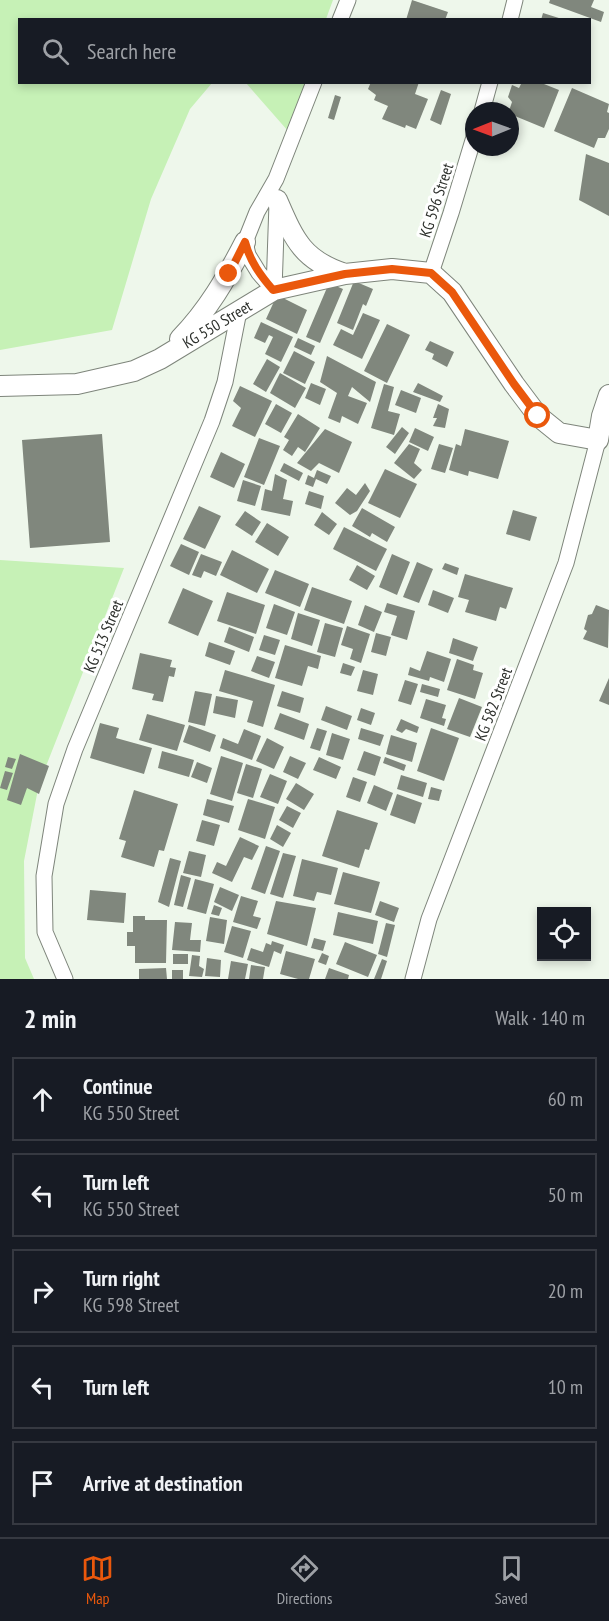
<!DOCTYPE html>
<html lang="en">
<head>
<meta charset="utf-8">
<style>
  :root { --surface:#171b24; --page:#20242c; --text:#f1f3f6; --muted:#9ea1a6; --line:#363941; --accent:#ea580c }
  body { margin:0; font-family:"PT Sans Narrow",sans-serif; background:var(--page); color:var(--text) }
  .controls { position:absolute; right:18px; bottom:18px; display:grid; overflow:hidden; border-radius:0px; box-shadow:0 3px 9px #0003 }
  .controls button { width:54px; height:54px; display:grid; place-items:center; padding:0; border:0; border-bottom:2px solid var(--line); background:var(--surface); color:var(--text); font:30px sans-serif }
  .compass { position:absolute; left:465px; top:102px; width:54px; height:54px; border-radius:50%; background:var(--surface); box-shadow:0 3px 9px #0003; rotate:269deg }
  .stop { position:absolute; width:18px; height:18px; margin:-14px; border:4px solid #ea580c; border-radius:50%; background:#fff }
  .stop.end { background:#ea580c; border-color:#fff; box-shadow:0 2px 6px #0008 }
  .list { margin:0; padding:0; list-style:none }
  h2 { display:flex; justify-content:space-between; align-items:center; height:78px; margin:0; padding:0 24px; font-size:26px }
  h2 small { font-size:20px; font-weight:400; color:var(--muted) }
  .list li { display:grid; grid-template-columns:39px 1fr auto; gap:18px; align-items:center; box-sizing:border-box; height:84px; margin:0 12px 12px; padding:0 12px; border:2px solid var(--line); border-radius:0px }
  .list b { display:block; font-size:22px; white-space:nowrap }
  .list p { margin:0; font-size:20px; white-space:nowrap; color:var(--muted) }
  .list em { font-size:20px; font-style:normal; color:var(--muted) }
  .icon { flex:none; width:33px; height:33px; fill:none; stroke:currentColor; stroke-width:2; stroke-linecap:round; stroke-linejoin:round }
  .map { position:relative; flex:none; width:609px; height:979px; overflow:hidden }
  .search { position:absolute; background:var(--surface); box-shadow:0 3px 9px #0003; left:18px; right:18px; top:18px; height:66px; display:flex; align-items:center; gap:15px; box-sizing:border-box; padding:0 21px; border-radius:0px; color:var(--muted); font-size:22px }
  .sheet { height:558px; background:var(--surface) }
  nav { display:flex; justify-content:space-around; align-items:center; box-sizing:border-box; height:84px; border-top:2px solid var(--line); background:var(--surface); font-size:16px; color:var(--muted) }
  nav a { display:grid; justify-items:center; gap:3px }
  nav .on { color:var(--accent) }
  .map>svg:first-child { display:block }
</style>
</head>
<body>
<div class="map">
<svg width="609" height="979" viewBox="0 0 609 979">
  <rect width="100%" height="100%" fill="#eef7eb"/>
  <path fill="#c6f1b6" d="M0,0H333L326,19L20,20V82L212,83L190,109L151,199L112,330L0,350Z
    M246,83H305L288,131Z
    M0,560L124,568L39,784L24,861L25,958L34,979H0Z"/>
  <path fill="#80877d" d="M412,0L448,12L445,20H406Z
    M550,0H594L591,7L604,12L601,22L549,3Z
    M543,13L562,19V20H541Z
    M371,82H419L415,94L428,99L416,129L406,125L405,128L382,119L388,106L374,100L376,95L368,89Z
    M522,82H539L559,90L544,128L510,114L509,111L512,102L508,97L512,85L519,88Z
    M572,88L609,104L607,112L609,113V129L605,138H598L594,148L554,131Z
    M441,90L451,94L441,125L430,120Z
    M335,95L341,97L334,120L328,118Z
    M586,154L609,163V216L579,200Z
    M354,281L373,289L366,306L363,304L353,330L337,323Z
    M329,283L343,289L320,343L306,337Z
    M277,295L307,310L297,334L266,319Z
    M363,313L380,320L362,359L333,345L341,329L353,335Z
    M261,322L293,337L281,362L265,354L273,337L269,335L265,343L254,338Z
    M387,324L410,335L387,383L364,371Z
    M298,338L315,346L311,355L294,347Z
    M430,341L454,352L447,367L432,359L434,354L425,350Z
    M294,351L315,362L305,384L283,373Z
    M327,356L376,382L370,402L352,387L348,396L367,403L358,424L342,416L340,423L328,418L337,393L320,382Z
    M267,359L280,367L266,392L253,384Z
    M280,373L306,388L295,408L270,393Z
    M311,383L326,389L320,405L305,398Z
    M418,383L443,396L440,402L413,392Z
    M384,384L394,387L388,411L400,414L394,435L371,428Z
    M240,386L272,401L255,437L232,426L241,408L233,401Z
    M401,390L421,398L416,413L395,405Z
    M276,404L292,413L281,433L265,424Z
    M438,404L449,409L445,428L433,426L437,418H433Z
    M298,414L320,428L305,452L298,447L292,456L283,450L289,440L284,437Z
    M402,427L409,433L395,454L386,447Z
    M415,428L434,437L428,451L409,442Z
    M325,429L352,442L339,473L319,463L311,471L297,463Z
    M465,429L509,441L498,479L469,471L468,476L449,470L456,444L461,446Z
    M102,434L110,542L30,548L22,440Z
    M259,438L280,446L264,485L244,477Z
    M409,444L420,449L414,463L422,470L414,479L394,463Z
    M439,444L453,448L445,473L431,469Z
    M221,452L245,464L234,488L210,477Z
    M284,463L303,473L299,481L280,471Z
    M385,469L417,484L400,518L368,503Z
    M317,470L331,476L327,484L316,479L313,487L305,484L308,475L314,478Z
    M275,474L287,480L283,499L293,501L290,516L261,510L265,489L272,491Z
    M243,480L261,486L255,506L237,501Z
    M365,483L370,491L357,511L350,515L335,503L347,488L356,495Z
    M309,491L324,496L321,509L305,504Z
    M199,506L221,516L205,549L183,539Z
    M362,508L395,527L387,542L372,533L370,537L352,526Z
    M513,510L537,517L530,541L506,534Z
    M245,511L261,522L252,536L235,525Z
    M322,512L337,524L329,535L314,525Z
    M267,523L289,537L278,556L255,542Z
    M344,527L387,549L376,571L333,549Z
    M181,544L199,552L189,575L170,566Z
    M232,550L269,569L257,593L220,575Z
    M201,554L222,562L216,576L204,571L201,578L192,575Z
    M392,554L410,562L397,595L379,587Z
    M417,562L433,569L419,603L403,597Z
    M445,563L459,568L457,575L442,569Z
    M357,565L375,576L367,590L349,580Z
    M275,570L309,584L300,607L265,593Z
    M465,574L513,588L506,609L500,607L496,621L465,612L469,600L458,597Z
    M312,587L352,601L344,624L304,610Z
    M183,588L213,601L198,636L168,623Z
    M433,590L454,598L448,613L428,605Z
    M227,592L265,605L256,634L217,621Z
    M387,603L415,611L407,640L391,635L397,616L384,612Z
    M274,604L295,612L287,635L266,628Z
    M365,605L382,612L374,632L358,625Z
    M596,605L609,610L608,648L583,639L587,631L584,629L588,615L592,614Z
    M298,613L320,620L312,646L291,639Z
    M325,623L343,628L335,657L317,652Z
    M347,626L370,634L361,663L350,659L353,649L341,645Z
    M229,627L254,637L249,652L224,642Z
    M376,633L391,637L386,656L371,652Z
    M264,635L280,640L275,655L259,650Z
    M453,638L478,647L473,661L449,653Z
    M209,642L235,651L230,665L205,656Z
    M285,645L321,656L318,669L308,666L302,686L275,678Z
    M427,651L451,659L444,682L430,677L429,681L408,675L410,667L420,671Z
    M140,653L172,660L170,667L176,668L174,677L169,676L163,702L152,700L154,694L132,689Z
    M257,656L275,662L269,678L251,671Z
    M457,659L474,665L473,670L483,673L475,699L447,690Z
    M343,663L355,667L351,676L340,673Z
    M225,670L275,685L263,727L247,722L253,701L219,691Z
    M363,670L378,674L373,695L357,691Z
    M609,678V705L599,701Z
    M405,680L418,684L411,705L398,701Z
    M422,684L440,689L438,697L420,692Z
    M195,691L212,694L205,726L188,722Z
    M282,691L304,698L300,713L277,706Z
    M216,696L238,700L235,718L213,713Z
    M459,698L482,707L470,737L447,729Z
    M426,699L446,705L442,718L446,719L444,726L420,718Z
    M326,706L352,716L347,730L321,720Z
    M361,708L375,713L371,725L357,720Z
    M280,713L309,724L304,740L274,729Z
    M147,714L185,725L177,751L139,740Z
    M401,719L419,727L417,733L406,729L402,733L396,730Z
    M100,723L119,728L116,738L152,748L144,774L90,758Z
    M189,725L216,735L210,752L183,742Z
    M317,728L327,731L320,751L310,748Z
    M361,728L384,735L380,746L358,739Z
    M431,728L459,738L444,781L417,771Z
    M244,729L261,736L252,760L220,748L223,738L238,744Z
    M332,733L350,739L343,760L326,755Z
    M391,735L417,743L412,762L386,754Z
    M267,738L284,747L274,769L256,761Z
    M162,751L194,760L189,777L158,768Z
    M364,751L381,757L375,776L357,770Z
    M20,754L49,766L39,794L27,788L21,805L7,800Z
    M221,756L243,763L232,801L210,794Z
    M290,756L306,763L298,779L283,772Z
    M8,757L16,759L12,769L5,767Z
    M319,757L341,767L336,779L313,770Z
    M385,757L406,765L404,771L383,763Z
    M197,762L212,768L207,783L191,777Z
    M246,764L262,769L253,798L237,793Z
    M5,771L13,773L7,790L0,788Z
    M270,774L287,781L278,804L260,797Z
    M401,775L427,783L423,797L397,789Z
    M353,777L367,782L360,802L346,797Z
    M296,783L314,794L304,810L286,799Z
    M374,785L393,793L386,811L367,803Z
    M431,787L442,790L439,801L428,799Z
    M134,790L178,804L164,851L159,850L154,867L121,857L126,841L119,839Z
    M397,794L422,803L415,824L390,815Z
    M207,799L234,806L229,823L203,815Z
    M248,799L275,807L265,839L238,830Z
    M287,806L301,813L293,828L279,820Z
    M337,810L378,823L369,850L365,849L359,868L322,856Z
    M202,820L220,825L214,846L196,841Z
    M277,825L291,833L283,847L270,839Z
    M240,837L259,846L252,860L244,857L232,882L212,873L217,862L226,866Z
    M266,846L280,851L265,894L251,889Z
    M189,851L206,855L201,877L183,873Z
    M283,853L296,856L283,898L270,894Z
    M170,858L181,861L169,907L158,902Z
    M302,859L338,868L331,895L317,892L314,901L293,896Z
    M343,872L380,882L371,913L334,904Z
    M181,875L191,878L183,907L174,905Z
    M195,879L214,884L206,914L187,909Z
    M220,887L239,895L232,911L214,902Z
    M90,890L126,893L124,923L87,920Z
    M241,896L258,901L253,916L261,918L257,929L233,922Z
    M276,901L316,908L307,946L267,934Z
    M380,901L399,908L394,922L375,915Z
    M214,905L222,908L219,916L211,914Z
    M338,912L378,921L373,944L333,935Z
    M133,916H145V920H167L166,963H135V946H127V932H133Z
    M210,917L227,920L224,944L206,941Z
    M175,922L192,923L190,940H201L200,952L172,950Z
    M386,923L395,925L387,957L378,954Z
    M232,926L251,931L243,958L224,952Z
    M314,938L326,941L323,951L311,948Z
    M272,941L284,945L281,954L274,951L269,967L247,960L251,948L263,952L266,943L271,945Z
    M345,942L377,955L368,977L336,964Z
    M286,951L315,959L309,979H298L280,974Z
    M322,953L329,956L326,965L318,962Z
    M173,954H188V964H173Z
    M192,955L200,956L199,966L204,969L202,977L189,976Z
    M207,958L221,960L220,977L205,976Z
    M382,959L387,961L381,979H374Z
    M231,961L248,964L245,979H228Z
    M251,965L265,967L263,979H249Z
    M166,968L167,979H139V969Z
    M329,968L349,975L348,979H325Z
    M172,970H183V979H172Z"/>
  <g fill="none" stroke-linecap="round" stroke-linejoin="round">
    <g stroke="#7e857b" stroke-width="17">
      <path id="minor" d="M340,20L348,0
        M510,20L515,0
        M482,111L490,82
        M431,273L451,213L474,137
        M274,290L259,273L248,255L245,242L257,212L276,179L314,82
        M274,290L277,203
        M65,979L45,932L44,876L56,804L75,749L212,421L225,382L239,311
        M413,979L429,919L566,563L598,440"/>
    </g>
    <g stroke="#7e857b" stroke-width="22">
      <path id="tertiary" d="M277,200C294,239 302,260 345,274
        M180,339C208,310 226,279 245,242
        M0,386L77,384L134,371L160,359L274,290L345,274L392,269L431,273L452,292L514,384L538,416L559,433L598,440L602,416L609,395"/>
    </g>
    <use href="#minor" stroke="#fff" stroke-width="15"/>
    <use href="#tertiary" stroke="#fff" stroke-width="20"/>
  </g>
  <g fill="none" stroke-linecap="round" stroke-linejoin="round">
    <path stroke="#ea580c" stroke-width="8" d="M229,274L245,242C250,261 260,275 273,290L345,274L392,269L431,273L452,292L514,384L538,416"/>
  </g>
  <g text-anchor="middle" stroke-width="6" stroke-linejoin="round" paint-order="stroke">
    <g font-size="16" fill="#2c2f2b" stroke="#fff">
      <text transform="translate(436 200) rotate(-72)" y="6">KG 596 Street</text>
      <text transform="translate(217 324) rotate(-31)" y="6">KG 550 Street</text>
      <text transform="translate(103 636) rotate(-67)" y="6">KG 513 Street</text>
      <text transform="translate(493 704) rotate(-69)" y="6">KG 582 Street</text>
    </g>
  </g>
</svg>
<div class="controls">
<button><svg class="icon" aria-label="locate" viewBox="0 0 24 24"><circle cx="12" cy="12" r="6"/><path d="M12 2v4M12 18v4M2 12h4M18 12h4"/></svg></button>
</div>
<svg class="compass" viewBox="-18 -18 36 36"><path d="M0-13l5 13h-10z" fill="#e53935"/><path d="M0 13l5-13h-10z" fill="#9ea1a6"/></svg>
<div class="stop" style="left:538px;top:416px"></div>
<div class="stop end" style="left:229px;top:274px"></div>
<div class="search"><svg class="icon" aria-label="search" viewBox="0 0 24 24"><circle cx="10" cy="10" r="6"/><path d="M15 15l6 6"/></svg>Search here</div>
</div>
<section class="sheet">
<h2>2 min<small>Walk · 140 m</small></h2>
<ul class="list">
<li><svg class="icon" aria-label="ahead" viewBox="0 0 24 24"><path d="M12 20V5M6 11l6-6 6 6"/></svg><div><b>Continue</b><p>KG 550 Street</p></div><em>60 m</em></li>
<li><svg class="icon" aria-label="left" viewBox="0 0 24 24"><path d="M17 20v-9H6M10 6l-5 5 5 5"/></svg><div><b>Turn left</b><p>KG 550 Street</p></div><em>50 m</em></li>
<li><svg class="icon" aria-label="right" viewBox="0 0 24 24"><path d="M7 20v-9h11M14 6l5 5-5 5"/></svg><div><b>Turn right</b><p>KG 598 Street</p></div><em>20 m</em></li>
<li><svg class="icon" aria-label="left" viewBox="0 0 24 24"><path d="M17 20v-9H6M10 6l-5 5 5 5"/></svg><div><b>Turn left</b></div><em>10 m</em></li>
<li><svg class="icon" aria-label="arrive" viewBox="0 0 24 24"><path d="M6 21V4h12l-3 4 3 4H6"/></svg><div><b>Arrive at destination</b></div></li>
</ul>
</section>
<nav>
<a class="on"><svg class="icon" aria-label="map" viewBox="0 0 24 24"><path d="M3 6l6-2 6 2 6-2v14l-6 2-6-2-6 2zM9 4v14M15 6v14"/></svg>Map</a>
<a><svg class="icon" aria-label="directions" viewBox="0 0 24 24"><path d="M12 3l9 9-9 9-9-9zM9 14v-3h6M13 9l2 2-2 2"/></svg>Directions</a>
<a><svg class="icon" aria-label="saved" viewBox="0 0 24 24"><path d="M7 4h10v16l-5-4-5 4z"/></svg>Saved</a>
</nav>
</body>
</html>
